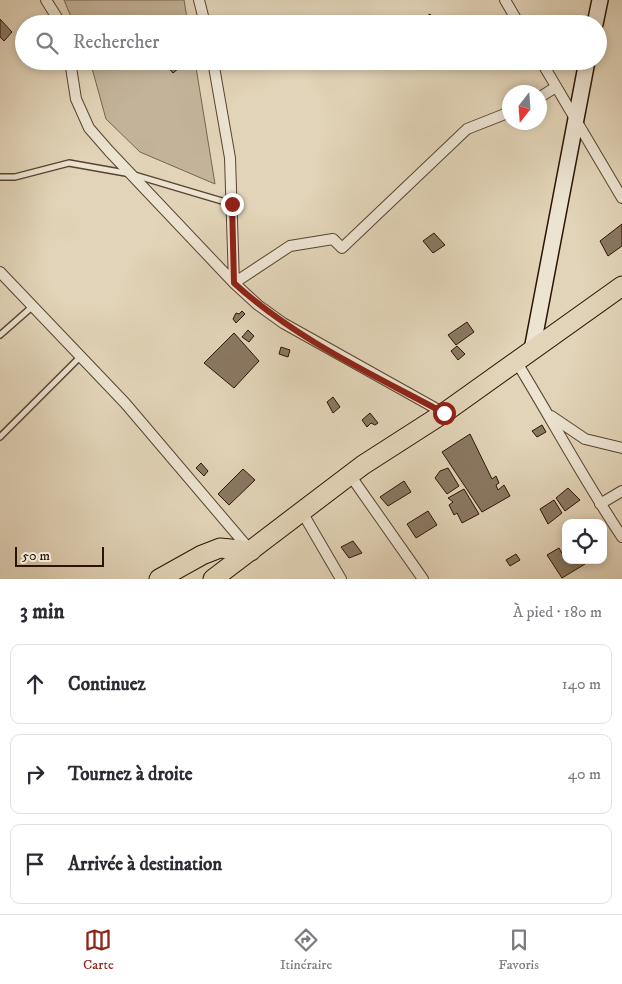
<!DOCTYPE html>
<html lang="fr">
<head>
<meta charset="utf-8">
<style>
  :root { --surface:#fff; --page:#f7f7f7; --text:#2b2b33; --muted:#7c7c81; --line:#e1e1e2; --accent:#8f2418 }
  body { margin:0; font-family:"IM FELL DW Pica",serif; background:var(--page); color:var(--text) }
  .controls { position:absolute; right:15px; bottom:15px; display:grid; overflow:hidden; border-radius:10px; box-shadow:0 2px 8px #0003 }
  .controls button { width:45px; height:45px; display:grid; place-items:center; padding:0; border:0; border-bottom:1px solid var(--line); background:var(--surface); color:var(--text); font:25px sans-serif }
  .compass { position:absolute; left:502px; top:85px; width:45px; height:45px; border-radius:50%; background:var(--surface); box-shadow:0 2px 8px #0003; rotate:197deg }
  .scale { position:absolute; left:15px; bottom:12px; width:89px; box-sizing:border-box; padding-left:5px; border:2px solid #2b1404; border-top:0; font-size:14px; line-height:18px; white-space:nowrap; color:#2b1404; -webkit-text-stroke:4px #ece3d1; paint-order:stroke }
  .stop { position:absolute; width:15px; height:15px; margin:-11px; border:4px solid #8f2418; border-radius:50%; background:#fff }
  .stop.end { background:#8f2418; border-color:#fff; box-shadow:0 1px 5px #0008 }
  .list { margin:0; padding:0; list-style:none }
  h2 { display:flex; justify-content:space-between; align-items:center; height:65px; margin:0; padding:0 20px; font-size:21px }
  h2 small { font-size:16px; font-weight:400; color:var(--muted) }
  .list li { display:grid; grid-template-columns:32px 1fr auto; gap:15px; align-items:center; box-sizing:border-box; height:80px; margin:0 10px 10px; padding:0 10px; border:1px solid var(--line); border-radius:10px }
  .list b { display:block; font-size:19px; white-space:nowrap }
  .list em { font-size:16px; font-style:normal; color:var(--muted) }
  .icon { flex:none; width:28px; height:28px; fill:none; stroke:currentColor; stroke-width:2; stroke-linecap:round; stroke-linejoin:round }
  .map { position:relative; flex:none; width:622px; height:579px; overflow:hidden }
  .search { position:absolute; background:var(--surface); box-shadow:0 2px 8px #0003; left:15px; right:15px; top:15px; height:55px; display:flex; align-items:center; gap:12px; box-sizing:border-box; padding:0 18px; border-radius:28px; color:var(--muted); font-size:19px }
  .sheet { height:335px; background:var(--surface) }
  nav { display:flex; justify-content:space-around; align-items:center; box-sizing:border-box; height:70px; border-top:1px solid var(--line); background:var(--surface); font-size:14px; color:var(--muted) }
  nav a { display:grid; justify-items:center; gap:2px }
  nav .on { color:var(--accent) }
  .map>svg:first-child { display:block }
</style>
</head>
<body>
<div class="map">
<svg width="622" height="579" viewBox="0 0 622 579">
  <rect width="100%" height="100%" fill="#e2d4b8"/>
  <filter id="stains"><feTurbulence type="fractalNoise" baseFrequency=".004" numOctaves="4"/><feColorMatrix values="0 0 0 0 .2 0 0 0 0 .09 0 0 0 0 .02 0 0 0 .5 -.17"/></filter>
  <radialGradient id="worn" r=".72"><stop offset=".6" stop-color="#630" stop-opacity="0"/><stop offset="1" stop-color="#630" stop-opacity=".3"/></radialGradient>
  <path fill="#c3b399" stroke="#77644e" d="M64,0H184L188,24H74Z
    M90,61H195L215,184L140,152L106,119Z"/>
  <path fill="#8a7862" stroke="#2b1404" d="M430,14L437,24H419L418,22Z
    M0,19L12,32L4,41L0,37Z
    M174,62L179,68L173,73L168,67Z
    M622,224V246L608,256L600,241Z
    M434,233L445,245L433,253L423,241Z
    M242,311L245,314L236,323L233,319L236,313L239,314Z
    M467,322L474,332L456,345L448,335Z
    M248,330L254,336L249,342L242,337Z
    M234,333L259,361L234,388L204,363Z
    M457,346L465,354L458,360L451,351Z
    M281,347L290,350L288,357L279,354Z
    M333,397L340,407L333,413L327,402Z
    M370,413L378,423L375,425L371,423L367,427L362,420Z
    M542,425L546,432L537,437L532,431Z
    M470,434L492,479L496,476L499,483L496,485L498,490L504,485L510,496L482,512L442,452Z
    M201,463L208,471L204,476L196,468Z
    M448,468L459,486L447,494L435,478L440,471Z
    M243,469L255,480L229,505L218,494Z
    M404,481L411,492L388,506L380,497Z
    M568,488L580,500L565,511L556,498Z
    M464,489L479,514L462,523L457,513L454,515L449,505L453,502L448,498Z
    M554,500L562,513L548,524L540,509Z
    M428,511L437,525L416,538L407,524Z
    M353,541L362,553L349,558L341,547Z
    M559,548L566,560H582L585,564L562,578L547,555Z
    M516,554L520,560L510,566L506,560Z"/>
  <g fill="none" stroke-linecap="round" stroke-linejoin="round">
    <g stroke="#594431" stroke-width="8">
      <path id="lane" d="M0,177H15L69,163L131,174L232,204
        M0,335L33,306
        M0,437L80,357"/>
    </g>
    <g stroke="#594431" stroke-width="12">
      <path id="street" d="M46,0L61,24
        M199,0L205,24
        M505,0L519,24
        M70,61L76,99L89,128L109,151L234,283L258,305L283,323L444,413
        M213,61L230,158L234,283
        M541,61L622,198
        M540,97L556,87
        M0,272L125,403L250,550
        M234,283L290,246L333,239L342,248L467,129L510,112
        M516,361C552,420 584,480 622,537
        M551,416L585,439L622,448
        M350,475L423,579
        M600,504L622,491
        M302,512L341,579"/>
    </g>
    <g stroke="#2b1404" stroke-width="18">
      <path id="secondary" d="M595,24L600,0
        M532,350L587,61"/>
    </g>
    <g stroke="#2b1404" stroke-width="21">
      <path id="highway" d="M159,579L202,555L220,548L251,551
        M213,579L363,465L444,413L622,286"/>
    </g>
    <use href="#lane" stroke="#ece3d1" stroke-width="5"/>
    <use href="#street" stroke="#ece3d1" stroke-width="10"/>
    <use href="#secondary" stroke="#ece3d1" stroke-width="15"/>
    <use href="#highway" stroke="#e2d4b8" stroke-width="19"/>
  </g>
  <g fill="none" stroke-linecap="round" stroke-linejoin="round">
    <path stroke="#8f2418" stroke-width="6" d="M232,204L234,283C295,339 372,374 444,413"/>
  </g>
  <rect width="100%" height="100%" filter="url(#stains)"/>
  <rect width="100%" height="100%" fill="url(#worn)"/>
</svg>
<div class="controls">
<button><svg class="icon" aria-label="locate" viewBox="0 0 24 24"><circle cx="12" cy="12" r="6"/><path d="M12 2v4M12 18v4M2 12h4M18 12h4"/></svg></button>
</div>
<svg class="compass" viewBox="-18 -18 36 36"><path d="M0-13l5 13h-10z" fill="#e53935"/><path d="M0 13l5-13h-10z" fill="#7c7c81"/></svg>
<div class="scale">50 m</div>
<div class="stop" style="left:444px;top:413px"></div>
<div class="stop end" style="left:232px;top:204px"></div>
<div class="search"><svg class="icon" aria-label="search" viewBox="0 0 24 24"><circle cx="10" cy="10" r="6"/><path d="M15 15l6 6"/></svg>Rechercher</div>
</div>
<section class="sheet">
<h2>3 min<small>À pied · 180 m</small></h2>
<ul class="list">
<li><svg class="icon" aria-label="ahead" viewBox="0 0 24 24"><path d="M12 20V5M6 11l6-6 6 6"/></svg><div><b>Continuez</b></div><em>140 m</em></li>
<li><svg class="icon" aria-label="right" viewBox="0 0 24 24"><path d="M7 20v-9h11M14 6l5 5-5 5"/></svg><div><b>Tournez à droite</b></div><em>40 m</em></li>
<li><svg class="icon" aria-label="arrive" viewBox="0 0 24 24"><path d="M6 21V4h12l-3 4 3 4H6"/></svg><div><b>Arrivée à destination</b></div></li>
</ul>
</section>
<nav>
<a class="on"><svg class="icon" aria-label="map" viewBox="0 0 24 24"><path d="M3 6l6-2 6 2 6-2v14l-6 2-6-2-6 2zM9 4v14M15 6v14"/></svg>Carte</a>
<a><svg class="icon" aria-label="directions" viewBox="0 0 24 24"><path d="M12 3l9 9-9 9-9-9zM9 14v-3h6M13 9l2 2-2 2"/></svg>Itinéraire</a>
<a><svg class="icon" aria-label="saved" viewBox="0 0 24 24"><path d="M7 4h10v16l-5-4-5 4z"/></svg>Favoris</a>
</nav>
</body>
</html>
